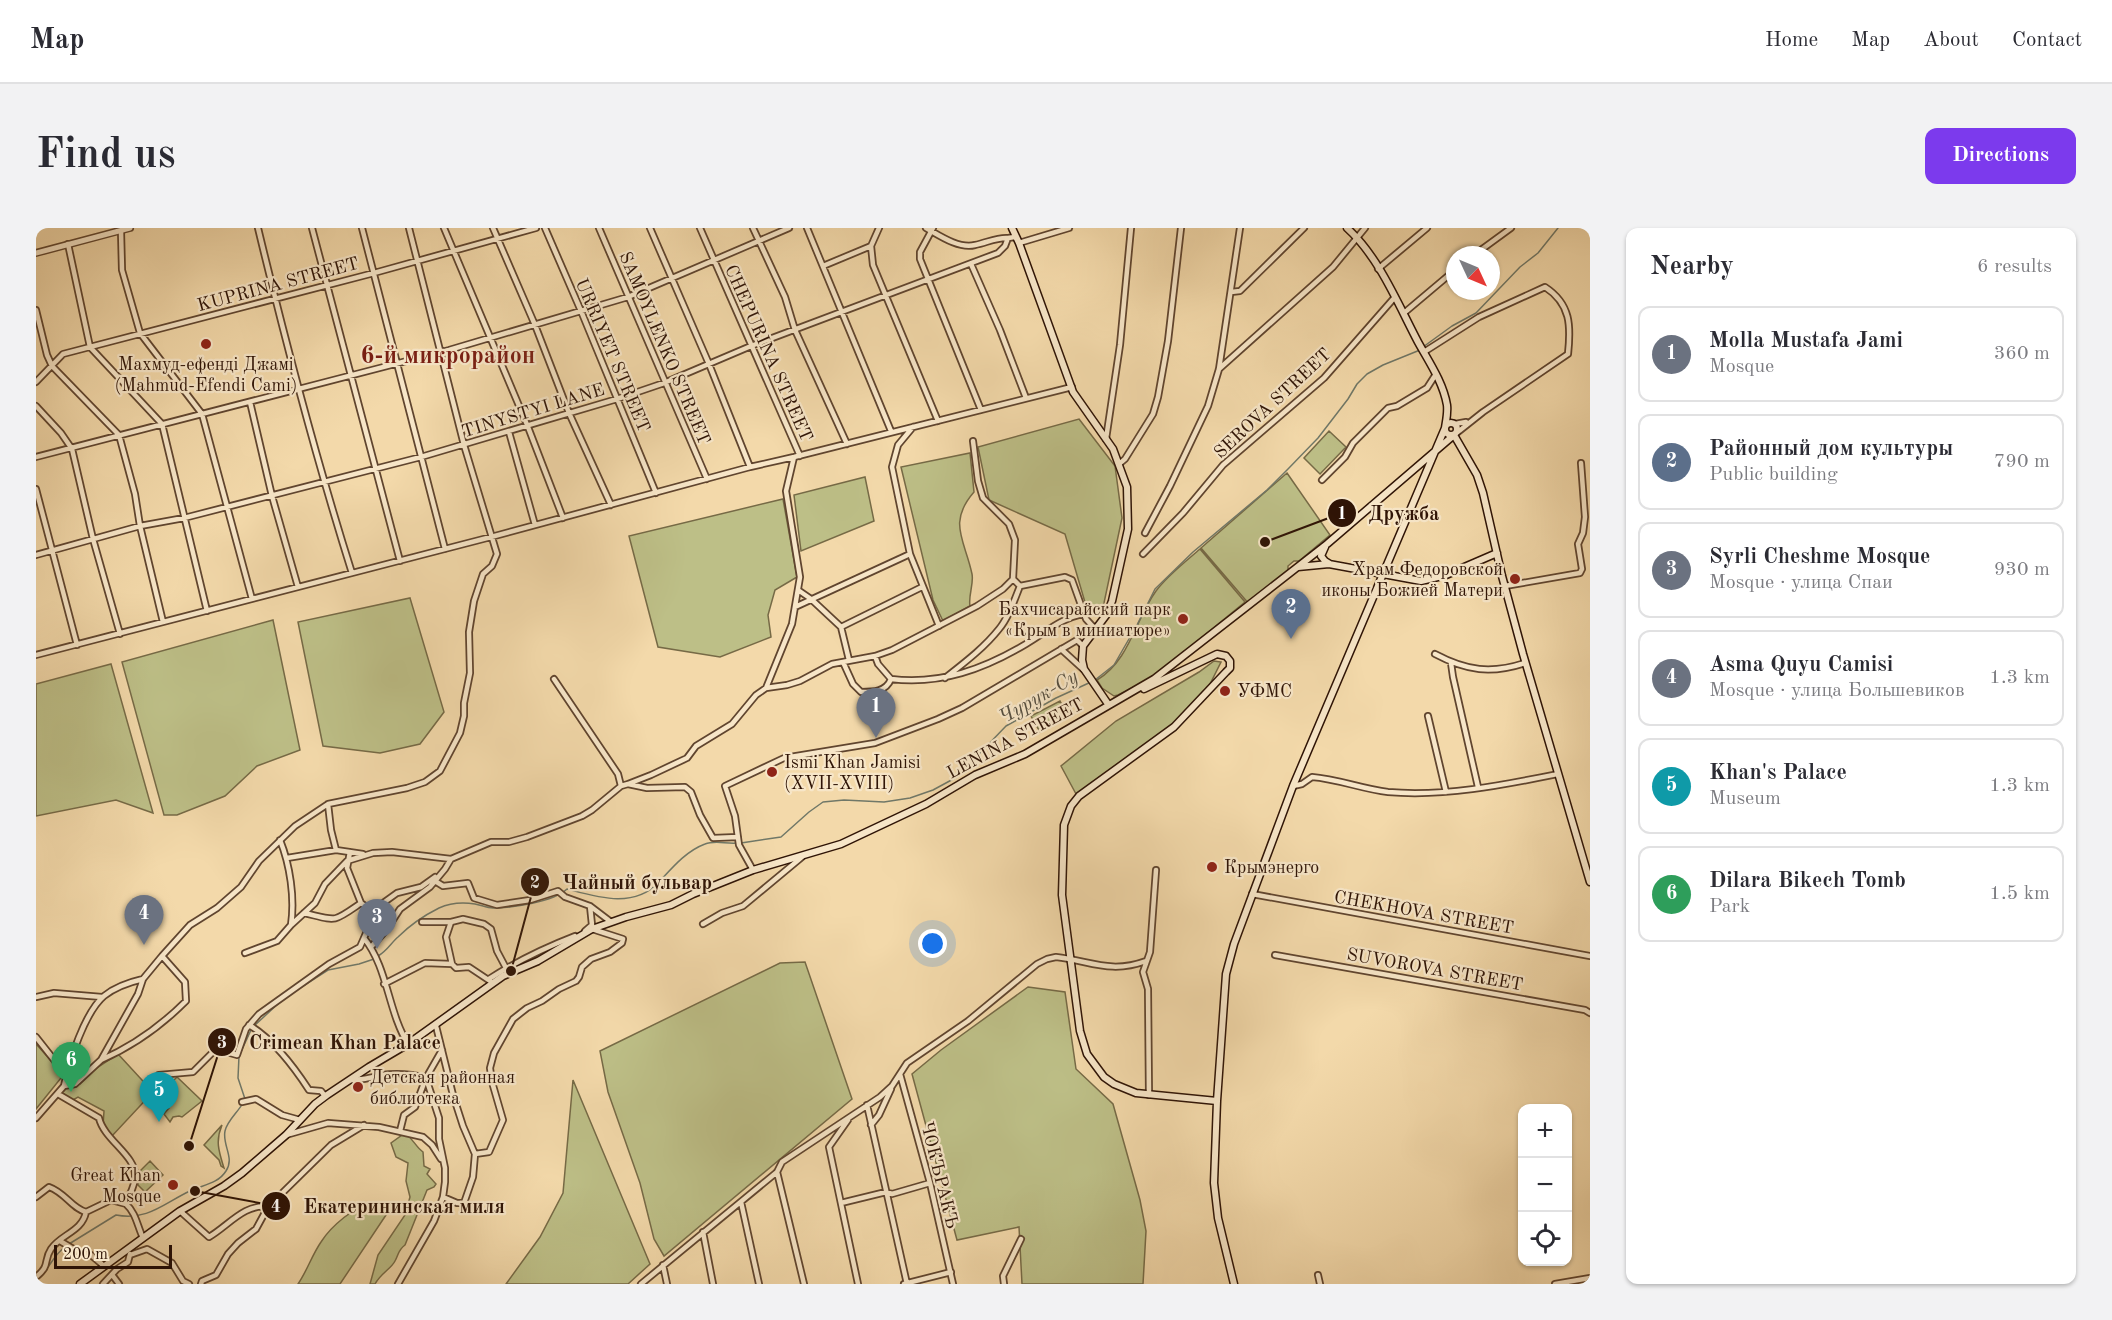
<!DOCTYPE html>
<html lang="en">
<head>
<meta charset="utf-8">
<style>
  :root { --surface:#fff; --page:#f2f2f3; --text:#2b2b33; --muted:#7c7c81; --line:#e1e1e2; --accent:#7c3aed }
  body { margin:0; font-family:"Old Standard TT",serif; background:var(--page); color:var(--text) }
  .controls { position:absolute; right:18px; bottom:18px; display:grid; overflow:hidden; border-radius:12px; box-shadow:0 2px 4px #0004 }
  .controls button { width:54px; height:54px; display:grid; place-items:center; padding:0; border:0; border-bottom:2px solid var(--line); background:var(--surface); color:var(--text); font:30px sans-serif }
  .compass { position:absolute; left:1410px; top:18px; width:54px; height:54px; border-radius:50%; background:var(--surface); box-shadow:0 2px 4px #0004; rotate:134deg }
  .scale { position:absolute; left:18px; bottom:15px; width:118px; box-sizing:border-box; padding-left:6px; border:3px solid #2f1406; border-top:0; font-size:16px; line-height:21px; white-space:nowrap; color:#2f1406; -webkit-text-stroke:4px #f7e6c8; paint-order:stroke }
  .you { position:absolute; left:897px; top:716px; width:21px; height:21px; margin:-15px; border:4px solid #fff; border-radius:50%; background:#1a73e8; box-shadow:0 0 0 9px #1a73e833 }
  .badge { display:grid; place-items:center; width:39px; height:39px; border-radius:50%; background:var(--accent); color:#fff; font-size:20px; font-weight:700 }
  .pin { position:absolute; translate:-50% -50px; filter:drop-shadow(0 2px 3px #0008) }
  .pin::after { content:''; position:absolute; top:32px; width:21px; height:18px; background:inherit; clip-path:polygon(0 0,100% 0,50% 100%) }
  .list { margin:0; padding:0; list-style:none }
  h2 { display:flex; justify-content:space-between; align-items:center; height:78px; margin:0; padding:0 24px; font-size:26px }
  h2 small { font-size:20px; font-weight:400; color:var(--muted) }
  .list li { display:grid; grid-template-columns:39px 1fr auto; gap:18px; align-items:center; box-sizing:border-box; height:96px; margin:0 12px 12px; padding:0 12px; border:2px solid var(--line); border-radius:12px }
  .list b { display:block; font-size:22px; white-space:nowrap }
  .list p { margin:0; font-size:20px; white-space:nowrap; color:var(--muted) }
  .list em { font-size:20px; font-style:normal; color:var(--muted) }
  .icon { flex:none; width:33px; height:33px; fill:none; stroke:currentColor; stroke-width:2; stroke-linecap:round; stroke-linejoin:round }
  .map { position:relative; flex:none; width:1554px; height:1056px; overflow:hidden; border-radius:12px }
  header { display:flex; align-items:center; gap:36px; box-sizing:border-box; height:84px; padding:0 30px; background:var(--surface); border-bottom:2px solid var(--line) }
  header strong { font-size:28px }
  nav { display:flex; gap:33px; margin-inline-start:auto; font-size:21px }
  .intro { display:flex; align-items:center; justify-content:space-between; box-sizing:border-box; height:144px; padding:0 36px }
  h1 { margin:0; font-size:42px }
  .button { padding:15px 27px; border-radius:12px; background:var(--accent); color:#fff; font-size:21px; font-weight:700 }
  main { display:flex; gap:36px; padding:0 36px }
  aside { flex:1; background:var(--surface); border-radius:12px; box-shadow:0 2px 4px #0004 }
  .map>svg:first-child { display:block }
</style>
</head>
<body>
<header>
<strong>Map</strong>
<nav><a>Home</a><a>Map</a><a>About</a><a>Contact</a></nav>
</header>
<div class="intro"><h1>Find us</h1><a class="button">Directions</a></div>
<main>
<div class="map">
<svg width="1554" height="1056" viewBox="0 0 1554 1056">
  <rect width="100%" height="100%" fill="#f3d9aa"/>
  <filter id="stains"><feTurbulence type="fractalNoise" baseFrequency=".00333" numOctaves="4"/><feColorMatrix values="0 0 0 0 .2 0 0 0 0 .09 0 0 0 0 .02 0 0 0 .5 -.17"/></filter>
  <radialGradient id="worn" r=".72"><stop offset=".6" stop-color="#630" stop-opacity="0"/><stop offset="1" stop-color="#630" stop-opacity=".3"/></radialGradient>
  <path fill="#bdbf87" stroke="#766a46" stroke-width="1.5" d="M1043,191L1079,238L1086,290L1068,375C1064,382 1062,388 1053,388L1029,306L953,272L942,219Z
    M1293,203L1310,219L1284,246L1268,230Z
    M934,225L938,264C911,295 929,312 936,346C938,356 932,368 934,378L907,393L897,372L865,239Z
    M1251,245L1294,307L1263,333H1258L1252,338V343L1213,376L1165,320Z
    M829,249L838,293L765,323L758,267Z
    M747,271L761,349L739,362L732,387L735,409L684,429L622,419L593,308Z
    M1164,321L1209,374L1126,442L1110,453L1082,467L1078,468L1066,460L1061,452C1094,432 1099,392 1120,363C1131,348 1149,334 1164,321Z
    M374,370L408,484L384,516L344,525L287,518L262,394Z
    M237,392L264,522L221,538L189,568L141,587H128L86,434Z
    M1178,433L1185,434L1172,460L1145,490L1040,566L1025,538L1080,493L1163,444Z
    M75,436L117,585L80,572L0,588V456Z
    M1024,473L1032,488L1004,504L995,488Z
    M769,734L816,871L628,1028L618,1011L604,955L572,864L564,823L744,735Z
    M992,759L1029,764L1040,841L1077,876L1104,972L1110,1003L1107,1056H986L983,999L921,1012L876,846L905,822Z
    M0,816L17,835L25,850L0,881Z
    M82,826L117,864L76,908L67,898L68,883L42,869L37,872L28,867L26,864L31,859L44,856L62,839Z
    M141,849L166,873L146,889L143,888L137,889L134,894L128,886L133,880L122,868Z
    M537,852L614,1036L592,1056H470L504,1009L527,965Z
    M186,897C179,913 183,924 188,940L185,938L183,932L168,917Z
    M369,905C378,912 380,919 387,924L388,938L394,941L391,946L400,956L398,959L391,962L369,1017C362,1022 363,1026 359,1033C355,1041 345,1045 339,1056H334L342,1027L369,987L374,969L370,953L372,935L360,929L355,915Z
    M114,933L127,947L109,964L102,957L104,943Z
    M337,974L350,987L304,1056H262C271,1043 276,1027 285,1014C295,998 319,978 337,974Z"/>
  <g fill="none" stroke-linecap="round" stroke-linejoin="round">
    <path stroke="#707868" stroke-width="1.5" d="M1387,119L1416,98L1440,85L1484,39L1502,25L1522,0
      M1059,452L1078,437L1101,397L1119,361L1157,324L1231,262L1252,241L1282,210L1312,171L1321,156L1331,146L1347,137L1384,122
      M705,615L745,609L773,584L787,574L808,572L848,574L874,570L897,562L921,549L970,498L1020,470L1055,454
      M342,728C351,723 355,715 362,709C373,698 389,687 403,680C414,675 427,674 439,676C445,677 451,680 457,680C477,680 517,674 531,661C561,669 598,681 623,654C636,640 650,623 669,616C679,612 690,616 701,615
      M264,760L292,742L323,736L338,731
      M218,798L245,773
      M209,871L202,850L203,828L215,802
      M33,1016L80,987C112,993 128,975 154,963C166,957 182,956 190,943C199,930 186,917 189,903C191,893 202,884 207,875
      M0,1052C13,1043 16,1028 29,1019"/>
    <g stroke="#60452f" stroke-width="8">
      <path id="minor" d="M222,0C250,116 280,231 316,345
        M276,0L364,333
        M326,0L409,321
        M408,0L492,199L527,290
        M457,0L499,97L533,185L575,277
        M509,0L545,83L620,265
        M563,0L671,251
        M614,0L673,136L714,239
        M664,0L764,228
        M717,0L749,69L759,102L811,216
        M771,0L855,203
        M843,0L835,18L837,37L902,193
        M890,0C904,8 923,21 939,17C950,15 961,9 972,10
        M897,0L884,24V31L945,182
        M85,3L86,42L104,105L166,186L216,371
        M983,15L1033,0
        M32,16L54,119L126,196L171,383
        M1438,27L1475,0
        M935,36L964,102L990,170
        M787,38L835,18
        M1342,41L1391,0
        M1195,64L1204,63L1268,0
        M0,82L11,127L16,138L83,207L99,266L104,298L127,394
        M1368,85L1419,42
        M1388,124L1443,89L1509,59C1535,76 1535,98 1532,126L1447,184L1418,207
        M1183,141L1297,39L1329,0
        M0,154L27,126L338,45L500,0
        M214,174L236,268L262,359
        M0,178L25,205L36,221L57,311L84,406
        M1419,196L1430,194
        M877,199L862,217L856,239L874,326L903,398
        M473,204L499,297
        M1070,211L1084,117L1095,0
        M0,229L413,122L592,69L753,0
        M1083,236L1089,231L1117,186L1122,169L1132,113L1145,0
        M1286,252L1309,229L1317,215L1352,180L1361,178L1391,160L1400,146
        M0,261L41,417
        M1109,305L1134,258L1172,178L1183,141L1204,0
        M1107,326L1147,285L1187,237L1288,150L1359,69
        M0,327L104,298L148,290L385,229L581,171L628,155L715,118L962,25L969,18L972,10L979,9
        M977,351L984,358L1029,349L1036,352L1050,391L1060,402
        M1469,358L1544,345L1546,341L1542,316L1547,305L1549,289L1545,235
        M762,362L775,371L805,399L813,432
        M759,379L874,326
        M805,399L886,359
        M1025,421L1047,441
        M1399,426C1431,443 1455,446 1489,435
        M0,427L455,309L714,239L758,229L1036,159
        M807,434L817,456L825,464C837,464 850,464 855,451L842,436L839,428
        M1415,435L1417,449L1442,559
        M909,450C928,435 948,420 963,401C973,389 978,373 984,358
        M518,451L582,546L585,558
        M855,451C905,457 948,441 990,416C1009,405 1025,390 1047,386
        M730,460L756,396L764,349L750,263L758,229
        M1392,488L1410,564
        M592,556L615,547L651,530L660,518L696,496L720,467L730,460L751,457L764,453L796,436L839,428L856,422L941,378L967,361L977,351L979,312L973,296L947,270L942,253L937,213
        M1257,558L1266,556L1276,549C1302,551 1326,561 1352,564C1408,569 1467,557 1522,546
        M292,576L295,602L300,622
        M244,612C254,637 259,670 255,697
        M314,624L311,640L325,675L336,683
        M251,630L300,622L327,626
        M717,642L703,617L699,588L689,558L748,530L839,515L902,491L926,480L1041,412L1047,418
        M399,653L407,658L432,655L438,670L461,677L494,672L522,663L529,669L554,678L575,694
        M1216,666L1554,728
        M336,683L361,665L385,659L399,649
        M268,685C302,693 296,695 325,675
        M386,694H415L427,691L448,696L455,701L461,723L470,740
        M415,694L410,709L416,736
        M667,696L686,685L707,678L766,629
        M549,703L556,697L554,678
        M328,710C352,740 352,784 372,816
        M335,719L351,701L364,681L394,659L409,641L415,631L455,614H473L491,609L546,588L556,582L585,558L592,556L611,560L649,559L655,564L664,587L677,610L702,609
        M209,725L241,713L255,697L279,675L289,656L311,633L337,625L356,624L415,631
        M1239,727L1549,782L1554,785
        M453,751C481,733 508,720 539,708
        M348,756L389,735L416,736L420,740L433,739L454,753
        M0,769L18,765L66,769
        M213,797C237,811 258,839 273,862L285,863L289,868
        M400,798L417,867L427,898L439,926L437,949L428,975H421L407,969
        M0,809L30,847
        M65,832C97,818 125,798 150,773L149,754L126,728
        M864,846L894,955L917,1056
        M123,847L157,844L180,821L201,827L210,801L223,786L293,736L324,719L331,703L336,683
        M315,852C326,852 335,850 345,847C360,845 376,846 390,850L403,890V911L409,940V954L407,969L398,993L362,1056
        M28,858C33,833 49,784 68,768C79,759 94,754 107,751
        M22,866L63,890C68,912 101,928 99,949C99,958 93,967 90,976
        M1113,867L1112,761L1107,744L1114,724L1120,642
        M206,874L220,871L246,887L264,892
        M831,877L871,1056
        M0,890L28,858L39,856L65,832L102,766L107,751L126,728L154,697L181,680L205,659L223,633L259,598L292,576L371,560L389,554L404,543L424,505L428,488V475L434,445L433,404L438,373L447,346L456,338L461,326L428,217L373,0
        M812,892L793,919L822,1056
        M835,897L843,887L855,861
        M364,903L368,887L379,879L390,850L406,822
        M250,907L292,895L343,899L387,909L396,917L405,931
        M439,926L453,924L467,892L456,854L454,840L458,825L477,791L491,780L506,773L523,761L540,753L543,749L546,739L555,731L574,724L586,715L587,711L556,701
        M741,944L768,1056
        M0,969L13,959C30,965 35,980 50,984L75,972L90,976
        M705,974L723,1056
        M805,975L850,964L856,966L894,955
        M90,976C100,985 101,997 107,1010
        M144,983L173,1009C192,998 209,975 232,979
        M667,1004L677,1056
        M24,1013L44,1025L55,1027L68,1038
        M94,1027L111,1021L136,1035L147,1053L153,1056
        M627,1037L631,1056
        M1282,1047L1284,1056
        M77,1048L83,1056
        M0,1049C15,1037 7,1033 15,1021C25,1006 46,1004 50,984
        M67,1056L81,1041L92,1034L94,1026
        M165,1056L166,1053L180,1047L192,1026L202,1015L220,1001L232,979L295,917L328,897
        M605,1056L741,944L746,934L844,869L856,858L871,835L932,793L1001,736L1011,731L1020,729C1055,733 1074,746 1110,733
        M868,1056L915,1044
        M968,1056L967,1048L985,1011
        M1519,1056L1554,1050"/>
    </g>
    <g stroke="#60452f" stroke-width="8">
      <path id="tertiary" d="M0,25L94,0"/>
    </g>
    <g stroke="#2f1406" stroke-width="9">
      <path id="secondary" d="M976,0L983,15L1037,164L1077,221L1091,259L1092,301L1076,373L1071,386L1047,418L1046,432L1048,441L1072,476
        M1409 201a6 6 0 1 1 12 0a6 6 0 1 1-12 0Z
        M1289,319L1285,328L1289,333L1294,336
        M1262,339L1293,336L1385,353L1410,347L1461,325
        M1108,461L1181,426L1190,428L1194,433V440L1190,444L1138,499L1043,568L1035,578L1028,597L1026,667L1044,803L1051,826L1068,849L1078,856L1100,865L1181,873
        M44,1056L144,983L188,958L206,945L250,907L279,876L291,867L333,839L372,816L467,748L502,733L556,701L590,689L635,677L657,666L717,642L805,616L890,576L939,547L989,526L1118,451L1291,316L1418,207L1441,247L1447,265L1466,348L1487,426L1554,654
        M1198,1056L1182,990L1178,955L1181,873L1190,746L1198,716L1257,558L1409,200C1410,193 1412,185 1411,177C1407,154 1393,134 1382,114C1362,76 1343,29 1311,0"/>
    </g>
    <use href="#minor" stroke="#f7e6c8" stroke-width="4.5"/>
    <use href="#tertiary" stroke="#f7e6c8" stroke-width="5"/>
    <use href="#secondary" stroke="#f7e6c8" stroke-width="6"/>
  </g>
  <g fill="#8f2418" stroke="#f7e6c8" stroke-width="2">
    <circle cx="170" cy="116" r="6"/>
    <circle cx="1479" cy="351" r="6"/>
    <circle cx="1147" cy="391" r="6"/>
    <circle cx="1189" cy="463" r="6"/>
    <circle cx="736" cy="544" r="6"/>
    <circle cx="1176" cy="639" r="6"/>
    <circle cx="322" cy="859" r="6"/>
    <circle cx="137" cy="957" r="6"/>
  </g>
  <g text-anchor="middle" stroke-width="4.5" stroke-linejoin="round" paint-order="stroke">
    <g font-size="18" fill="#2f1406" stroke="#f7e6c8">
      <text transform="translate(242 56) rotate(-15)" y="6">KUPRINA STREET</text>
      <text transform="translate(629 120) rotate(67)" y="6">SAMOYLENKO STREET</text>
      <text transform="translate(733 125) rotate(66)" y="6">CHEPURINA STREET</text>
      <text transform="translate(577 127) rotate(67)" y="6">URRIYET STREET</text>
      <text transform="translate(1236 175) rotate(-43)" y="6">SEROVA STREET</text>
      <text transform="translate(497 182) rotate(-17)" y="6">TINYSTYI LANE</text>
      <text transform="translate(979 510) rotate(-28)" y="6">LENINA STREET</text>
      <text transform="translate(1388 684) rotate(10)" y="6">CHEKHOVA STREET</text>
      <text transform="translate(1399 741) rotate(10)" y="6">SUVOROVA STREET</text>
      <text transform="translate(904 947) rotate(76)" y="6">ЧОКЪРАКЪ</text>
    </g>
    <g font-size="18" fill="#2f1406" stroke="#f7e6c8" text-anchor="start">
      <text x="170" y="142" text-anchor="middle">Махмуд-ефенді Джамі<tspan x="170" dy="21">(Mahmud-Efendi Cami)</tspan></text>
      <text x="1467" y="347" text-anchor="end">Xрам Федоровской<tspan x="1467" dy="21">иконы Божией Матери</tspan></text>
      <text x="1135" y="387" text-anchor="end">Бахчисарайский парк<tspan x="1135" dy="21">«Крым в миниатюре»</tspan></text>
      <text x="1201" y="469">УФМС</text>
      <text x="748" y="540">Ismi Khan Jamisi<tspan x="748" dy="21">(XVII-XVIII)</tspan></text>
      <text x="1188" y="645">Крымэнерго</text>
      <text x="334" y="855">Детская районная<tspan x="334" dy="21">библиотека</tspan></text>
      <text x="125" y="953" text-anchor="end">Great Khan<tspan x="125" dy="21">Mosque</tspan></text>
    </g>
    <g font-size="20" font-style="italic" fill="#554e3f" stroke="#f7e6c8">
      <text transform="translate(1002 468) rotate(-30)" y="7">Чурук-Су</text>
    </g>
    <g font-size="24" font-weight="bold" fill="#7a1f14" stroke="#f7e6c8">
      <text x="412" y="135">6-й микрорайон</text>
    </g>
  </g>
  <path fill="none" stroke="#2f1406" stroke-width="2" d="M1229 314L1306 285M475 743L499 654M153 918L186 814M159 963L240 978"/>
  <g fill="#2f1406" stroke="#f7e6c8" stroke-width="2">
    <circle cx="1229" cy="314" r="6"/>
    <circle cx="475" cy="743" r="6"/>
    <circle cx="153" cy="918" r="6"/>
    <circle cx="159" cy="963" r="6"/>
    <circle cx="1306" cy="285" r="15"/>
    <circle cx="499" cy="654" r="15"/>
    <circle cx="186" cy="814" r="15"/>
    <circle cx="240" cy="978" r="15"/>
  </g>
  <g font-size="18" text-anchor="middle" font-weight="bold" fill="#fff">
    <text x="1306" y="291">1</text>
    <text x="499" y="660">2</text>
    <text x="186" y="820">3</text>
    <text x="240" y="984">4</text>
  </g>
  <g font-size="20" text-anchor="middle" font-weight="bold" fill="#2f1406" stroke="#f7e6c8" stroke-width="4.5" stroke-linejoin="round" paint-order="stroke">
    <text x="1368" y="292">Дружба</text>
    <text x="601" y="661">Чайный бульвар</text>
    <text x="309" y="821">Crimean Khan Palace</text>
    <text x="368" y="985">Екатерининская миля</text>
  </g>
  <rect width="100%" height="100%" filter="url(#stains)"/>
  <rect width="100%" height="100%" fill="url(#worn)"/>
</svg>
<div class="controls">
<button>+</button>
<button>−</button>
<button><svg class="icon" aria-label="locate" viewBox="0 0 24 24"><circle cx="12" cy="12" r="6"/><path d="M12 2v4M12 18v4M2 12h4M18 12h4"/></svg></button>
</div>
<svg class="compass" viewBox="-18 -18 36 36"><path d="M0-13l5 13h-10z" fill="#e53935"/><path d="M0 13l5-13h-10z" fill="#7c7c81"/></svg>
<div class="scale">200 m</div>
<div class="you"></div>
<div class="pin badge" style="left:840px;top:510px;background:#6b7280">1</div>
<div class="pin badge" style="left:1255px;top:411px;background:#5c6f8a">2</div>
<div class="pin badge" style="left:341px;top:721px;background:#6b7280">3</div>
<div class="pin badge" style="left:108px;top:717px;background:#6b7280">4</div>
<div class="pin badge" style="left:123px;top:894px;background:#0f9aa8">5</div>
<div class="pin badge" style="left:35px;top:864px;background:#2e9e5b">6</div>
</div>
<aside>
<h2>Nearby<small>6 results</small></h2>
<ul class="list">
<li><span class="badge" style="background:#6b7280">1</span><div><b>Molla Mustafa Jami</b><p>Mosque</p></div><em>360 m</em></li>
<li><span class="badge" style="background:#5c6f8a">2</span><div><b>Районный дом культуры</b><p>Public building</p></div><em>790 m</em></li>
<li><span class="badge" style="background:#6b7280">3</span><div><b>Syrli Cheshme Mosque</b><p>Mosque · улица Спаи</p></div><em>930 m</em></li>
<li><span class="badge" style="background:#6b7280">4</span><div><b>Asma Quyu Camisi</b><p>Mosque · улица Большевиков</p></div><em>1.3 km</em></li>
<li><span class="badge" style="background:#0f9aa8">5</span><div><b>Khan's Palace</b><p>Museum</p></div><em>1.3 km</em></li>
<li><span class="badge" style="background:#2e9e5b">6</span><div><b>Dilara Bikech Tomb</b><p>Park</p></div><em>1.5 km</em></li>
</ul>
</aside>
</main>
</body>
</html>
